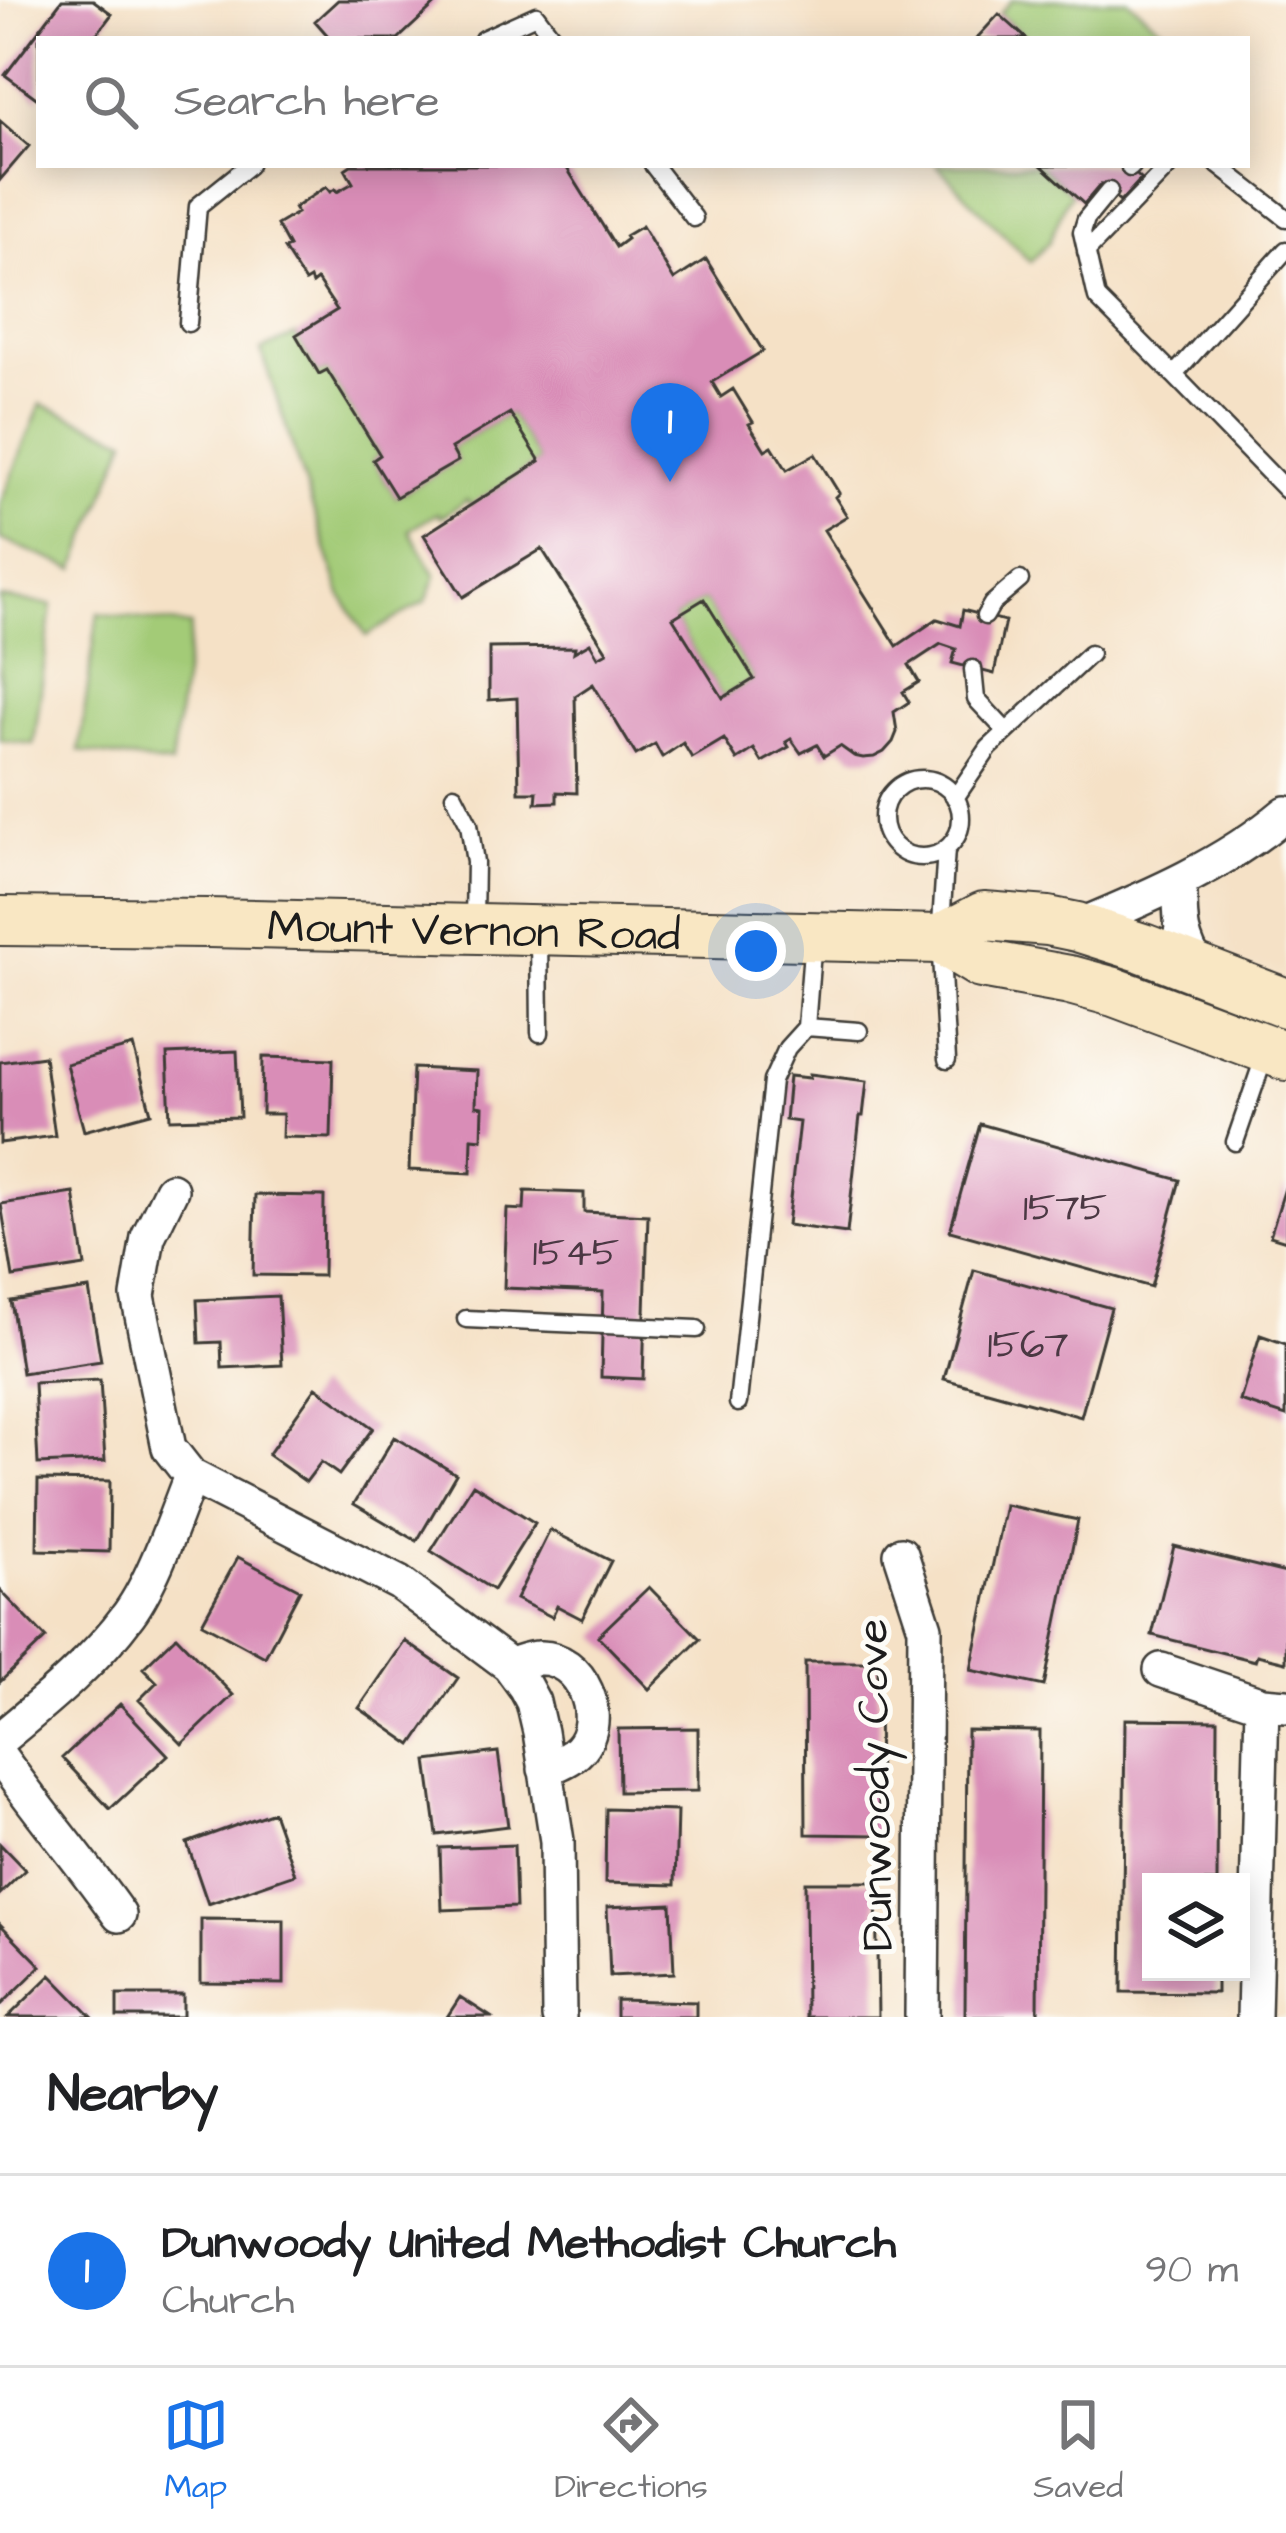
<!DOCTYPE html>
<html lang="en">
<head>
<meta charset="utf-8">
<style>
  :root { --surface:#fff; --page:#f2f2f2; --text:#202124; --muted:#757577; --line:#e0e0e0; --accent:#1a73e8 }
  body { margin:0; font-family:"Architects Daughter",sans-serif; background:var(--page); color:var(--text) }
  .controls { position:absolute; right:36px; bottom:36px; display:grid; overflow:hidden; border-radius:0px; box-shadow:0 6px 30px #0003 }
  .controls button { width:108px; height:108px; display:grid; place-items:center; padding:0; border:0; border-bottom:3px solid var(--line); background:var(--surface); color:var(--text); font:60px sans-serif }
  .you { position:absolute; left:756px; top:951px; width:42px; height:42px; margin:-30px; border:9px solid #fff; border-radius:50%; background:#1a73e8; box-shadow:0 0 0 18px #1a73e833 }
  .badge { display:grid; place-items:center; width:78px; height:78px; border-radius:50%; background:var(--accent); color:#fff; font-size:39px; font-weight:700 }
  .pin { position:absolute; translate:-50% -99px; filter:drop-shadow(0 3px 6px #0008) }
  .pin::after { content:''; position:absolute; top:63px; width:42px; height:36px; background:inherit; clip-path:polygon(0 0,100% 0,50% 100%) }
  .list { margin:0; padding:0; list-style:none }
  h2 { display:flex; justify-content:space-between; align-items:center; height:156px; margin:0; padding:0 48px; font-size:51px }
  h2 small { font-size:39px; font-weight:400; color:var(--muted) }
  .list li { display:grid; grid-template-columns:78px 1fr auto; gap:36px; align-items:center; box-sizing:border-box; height:192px; padding:0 48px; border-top:3px solid var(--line) }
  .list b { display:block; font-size:45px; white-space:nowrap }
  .list p { margin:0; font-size:39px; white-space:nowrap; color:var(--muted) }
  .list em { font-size:39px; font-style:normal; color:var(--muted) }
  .icon { flex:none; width:66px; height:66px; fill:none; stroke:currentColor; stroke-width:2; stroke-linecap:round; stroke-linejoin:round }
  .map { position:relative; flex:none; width:1286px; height:2017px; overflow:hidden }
  .search { position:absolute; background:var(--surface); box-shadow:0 6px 30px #0003; left:36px; right:36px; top:36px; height:132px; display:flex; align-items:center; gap:30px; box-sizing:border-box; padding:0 42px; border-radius:0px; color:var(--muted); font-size:45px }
  .sheet { height:348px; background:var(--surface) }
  nav { display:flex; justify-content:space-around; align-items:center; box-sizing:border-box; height:168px; border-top:3px solid var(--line); background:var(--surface); font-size:33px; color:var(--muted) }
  nav a { display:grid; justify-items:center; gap:6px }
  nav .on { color:var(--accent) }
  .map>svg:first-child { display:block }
</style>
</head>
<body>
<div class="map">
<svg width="1286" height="2017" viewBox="0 0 1286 2017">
  <rect width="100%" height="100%" fill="#fdfcf7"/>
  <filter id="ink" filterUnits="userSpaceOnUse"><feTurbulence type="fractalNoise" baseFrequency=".00833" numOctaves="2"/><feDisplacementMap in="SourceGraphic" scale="24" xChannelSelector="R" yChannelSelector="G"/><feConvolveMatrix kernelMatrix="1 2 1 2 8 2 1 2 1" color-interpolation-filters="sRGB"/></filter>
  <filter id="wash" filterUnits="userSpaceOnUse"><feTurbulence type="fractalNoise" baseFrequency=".004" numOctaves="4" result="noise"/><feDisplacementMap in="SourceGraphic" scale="48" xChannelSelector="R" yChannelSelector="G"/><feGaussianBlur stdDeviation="2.7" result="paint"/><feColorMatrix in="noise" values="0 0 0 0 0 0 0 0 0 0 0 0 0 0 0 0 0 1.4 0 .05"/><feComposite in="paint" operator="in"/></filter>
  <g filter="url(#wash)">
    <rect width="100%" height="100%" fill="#f5e1c6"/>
    <path fill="#a3cb77" stroke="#60744a" stroke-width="3" d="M1012,0H1128L1174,39H1027L999,14Z
      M937,165H1039L1072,193L1065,204L1049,242L1030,262Z
      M296,335L319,374L327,370L380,455L373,460L396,497L457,461L451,448L510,413L540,461L471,506L467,500L441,517L438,513L409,530L436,576L426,601L366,636L341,595L261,350Z
      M41,404L127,439L75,569L0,539V504Z
      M0,598L52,605L34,744L0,740Z
      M704,599L754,679L723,698L673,618Z
      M98,613L191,626L171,765L79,751Z"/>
    <g id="blocks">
      <path fill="#d98db7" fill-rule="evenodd" d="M62,0H93L112,14L93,39H39V100L5,75Z
        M338,0H440L398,39H327L329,37L315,21Z
        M999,14L1027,39H976Z
        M0,121L29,146L0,180Z
        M351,165H565L616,247L627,239L625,236L642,226L674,280L706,259L763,351L712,382L721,397L733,389L753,422L749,424L765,450L772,446L787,470L815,454L839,493L835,497L847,516L824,530L897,646L937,619L960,626L963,610L1005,621L994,674L952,663L956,649L941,644L909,665L919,682L903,692L909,702L894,712L897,732L893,742L884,752L874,757L863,758L854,756L840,746L824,756L817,745L801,753L791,739L786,742L789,747L762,762L754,749L737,760L724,739L692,758L683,743L662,757L655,744L636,755L593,684L575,696L577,793L557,792V802L536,803L537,792H519L517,698L489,700V648L575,647L574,652L590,643L598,657L607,652L542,549L463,597L424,535L540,461L510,413L451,448L458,461L396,497L373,460L380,455L327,370L319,374L296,335L337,310L317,280L312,284L310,279L305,282L284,249L289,247L277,225L297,213L294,208L326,187L330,192L335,189L337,192L353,183L345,169ZM704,599L754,679L723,698L673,618Z
        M1041,165H1126L1141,179L1120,202L1101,184L1084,204Z
        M133,1046L151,1113L84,1131L66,1064Z
        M237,1051L240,1117L170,1119L167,1054Z
        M44,1056L55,1136L0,1143V1062Z
        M263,1057L333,1059L331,1138L282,1137L283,1114H262Z
        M413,1068L477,1071L476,1106L483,1107L482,1139L472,1138L471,1173L409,1170Z
        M810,1074L867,1081L863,1116H860L847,1233L787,1225L799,1122L785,1120L789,1076L810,1078Z
        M980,1124L1180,1180L1151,1287L950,1231Z
        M1285,1188L1286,1189V1241L1270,1236Z
        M525,1191L584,1193V1212L648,1215L643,1379L601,1377L603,1292L504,1288L507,1209L524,1210Z
        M74,1193L85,1266L13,1277L1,1204Z
        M255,1195L324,1196L323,1276L253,1275Z
        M974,1270L1111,1308L1081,1417L944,1379Z
        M89,1289L101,1361L22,1373L11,1301Z
        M278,1296L282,1365L222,1368L221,1342L199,1343L197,1300Z
        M1260,1335L1286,1344V1416L1240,1401Z
        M100,1380L105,1461L38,1464L34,1383Z
        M316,1387L373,1428L339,1475L321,1462L306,1482L268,1455Z
        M394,1437L456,1474L417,1541L354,1504Z
        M38,1480L110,1481L109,1552L37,1550Z
        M473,1484L535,1523L493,1590L431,1551Z
        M1005,1505L1078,1520L1044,1686L971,1670Z
        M550,1530L611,1561L582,1619L557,1606L552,1617L516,1599Z
        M1174,1546L1286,1573V1662L1257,1655L1255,1661L1152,1635Z
        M238,1557L300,1590L265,1657L202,1623Z
        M649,1587L700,1639L649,1689L598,1636Z
        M0,1590L46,1638L0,1682Z
        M176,1636L233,1695L182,1744L139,1700L157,1682L143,1668Z
        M405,1641L458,1678L412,1745L359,1708Z
        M805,1662H878L879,1835L806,1834Z
        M120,1704L168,1755L110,1809L62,1758Z
        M1125,1719L1218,1720L1217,1882H1151V1972H1216V1993L1122,1992Z
        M698,1728V1791L619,1792L618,1729Z
        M967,1730L1040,1731L1038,2017H965Z
        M498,1752L508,1826L437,1835L427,1761Z
        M606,1809L677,1811L675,1885L605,1883Z
        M273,1812L295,1874L208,1904L187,1843Z
        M0,1844L25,1870L0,1894Z
        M514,1845L516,1907L442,1910L440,1848Z
        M805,1882H876L878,2017H806Z
        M671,1904L674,1973L610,1976L607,1907Z
        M201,1919L284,1920V1984L201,1983Z
        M0,1924L41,1966L0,2006Z
        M51,1975L92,2017H8Z
        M117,1995H183V2017H117Z
        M460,1997L491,2017H447Z
        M616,2000L696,2002V2017H616Z"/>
    </g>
  </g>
  <g filter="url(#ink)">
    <use href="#blocks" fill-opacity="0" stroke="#3d3a36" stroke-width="3"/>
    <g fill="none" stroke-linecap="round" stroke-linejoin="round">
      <g stroke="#3d3a36" stroke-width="21">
        <path id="service" d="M483,39L536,15L554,39
          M653,165L694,218
          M1218,165L1286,218
          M1130,168L1133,165
          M1109,191L1086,219L1082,232L1097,298L1174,375
          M1286,250L1174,375L1286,490
          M1086,252L1170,165
          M188,323L198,206L249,165
          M985,616L992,604L1020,580
          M973,669L976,699L1006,731
          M883 818a39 39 0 1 1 78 0a39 39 0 1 1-78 0Z
          M454,795L469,824L475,862L474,922
          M955,798L989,748L1090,654
          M946,849L940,939L947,1060
          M539,932L540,1033
          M806,1027L859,1031
          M1235,1142L1266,1052
          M466,1319L697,1329
          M738,1403L772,1081L787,1048L806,1027L813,938"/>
      </g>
      <g stroke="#3d3a36" stroke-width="38">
        <path id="minor" d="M1180,884C1180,920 1179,938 1200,970
          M1077,927C1151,896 1224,865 1286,813
          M171,1190L148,1237L138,1296L169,1448L191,1476L399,1583L509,1665L525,1687L533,1702L540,1732L557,1841L559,2017
          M901,1554L925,1628L922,2017
          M509,1665C518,1663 529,1658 538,1658C582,1655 608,1719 579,1750C570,1760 557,1764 545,1769
          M1161,1670L1262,1704L1286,1706
          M0,1739C47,1700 93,1663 129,1614C154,1580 175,1516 191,1476
          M0,1757C38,1811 81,1861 119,1915
          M1254,2017L1262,1704"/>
      </g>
      <g stroke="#3d3a36" stroke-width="52">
        <g id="secondary">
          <path id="s1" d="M0,921L207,923L940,939L981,964L1070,980L1114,992L1286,1056"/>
          <path d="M940,939L984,916L1048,921L1077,927L1143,948L1286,1003"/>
        </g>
      </g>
      <use href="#service" stroke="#fff" stroke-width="16"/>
      <use href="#minor" stroke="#fff" stroke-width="33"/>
      <use href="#secondary" stroke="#f9e7c3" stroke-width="48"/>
    </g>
  </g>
  <g text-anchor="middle" stroke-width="10" stroke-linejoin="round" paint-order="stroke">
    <g font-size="39" fill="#4b3843">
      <text x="1065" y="1220">1575</text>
      <text x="576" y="1265">1545</text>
      <text x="1028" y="1357">1567</text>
    </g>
    <g font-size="45" fill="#1c1c1c" stroke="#fdfcf7">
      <text dy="16" stroke="none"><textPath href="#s1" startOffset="474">Mount Vernon Road</textPath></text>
      <text transform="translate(873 1785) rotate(-91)" y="16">Dunwoody Cove</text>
    </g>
  </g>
</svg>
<div class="controls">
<button><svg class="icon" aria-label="layers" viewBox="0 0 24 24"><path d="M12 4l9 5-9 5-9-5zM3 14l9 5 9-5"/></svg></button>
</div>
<div class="you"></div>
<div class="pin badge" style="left:670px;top:482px">1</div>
<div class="search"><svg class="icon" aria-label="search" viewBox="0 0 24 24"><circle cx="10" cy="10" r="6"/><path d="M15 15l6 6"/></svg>Search here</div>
</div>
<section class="sheet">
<h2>Nearby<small></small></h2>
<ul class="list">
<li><span class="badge">1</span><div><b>Dunwoody United Methodist Church</b><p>Church</p></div><em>90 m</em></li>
</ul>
</section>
<nav>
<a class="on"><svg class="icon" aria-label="map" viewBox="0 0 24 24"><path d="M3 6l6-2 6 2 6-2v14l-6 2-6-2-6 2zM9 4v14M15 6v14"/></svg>Map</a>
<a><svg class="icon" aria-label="directions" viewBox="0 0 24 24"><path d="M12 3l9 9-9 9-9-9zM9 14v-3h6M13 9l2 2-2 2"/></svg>Directions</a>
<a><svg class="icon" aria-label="saved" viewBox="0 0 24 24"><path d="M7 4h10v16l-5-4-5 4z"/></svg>Saved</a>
</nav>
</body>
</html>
